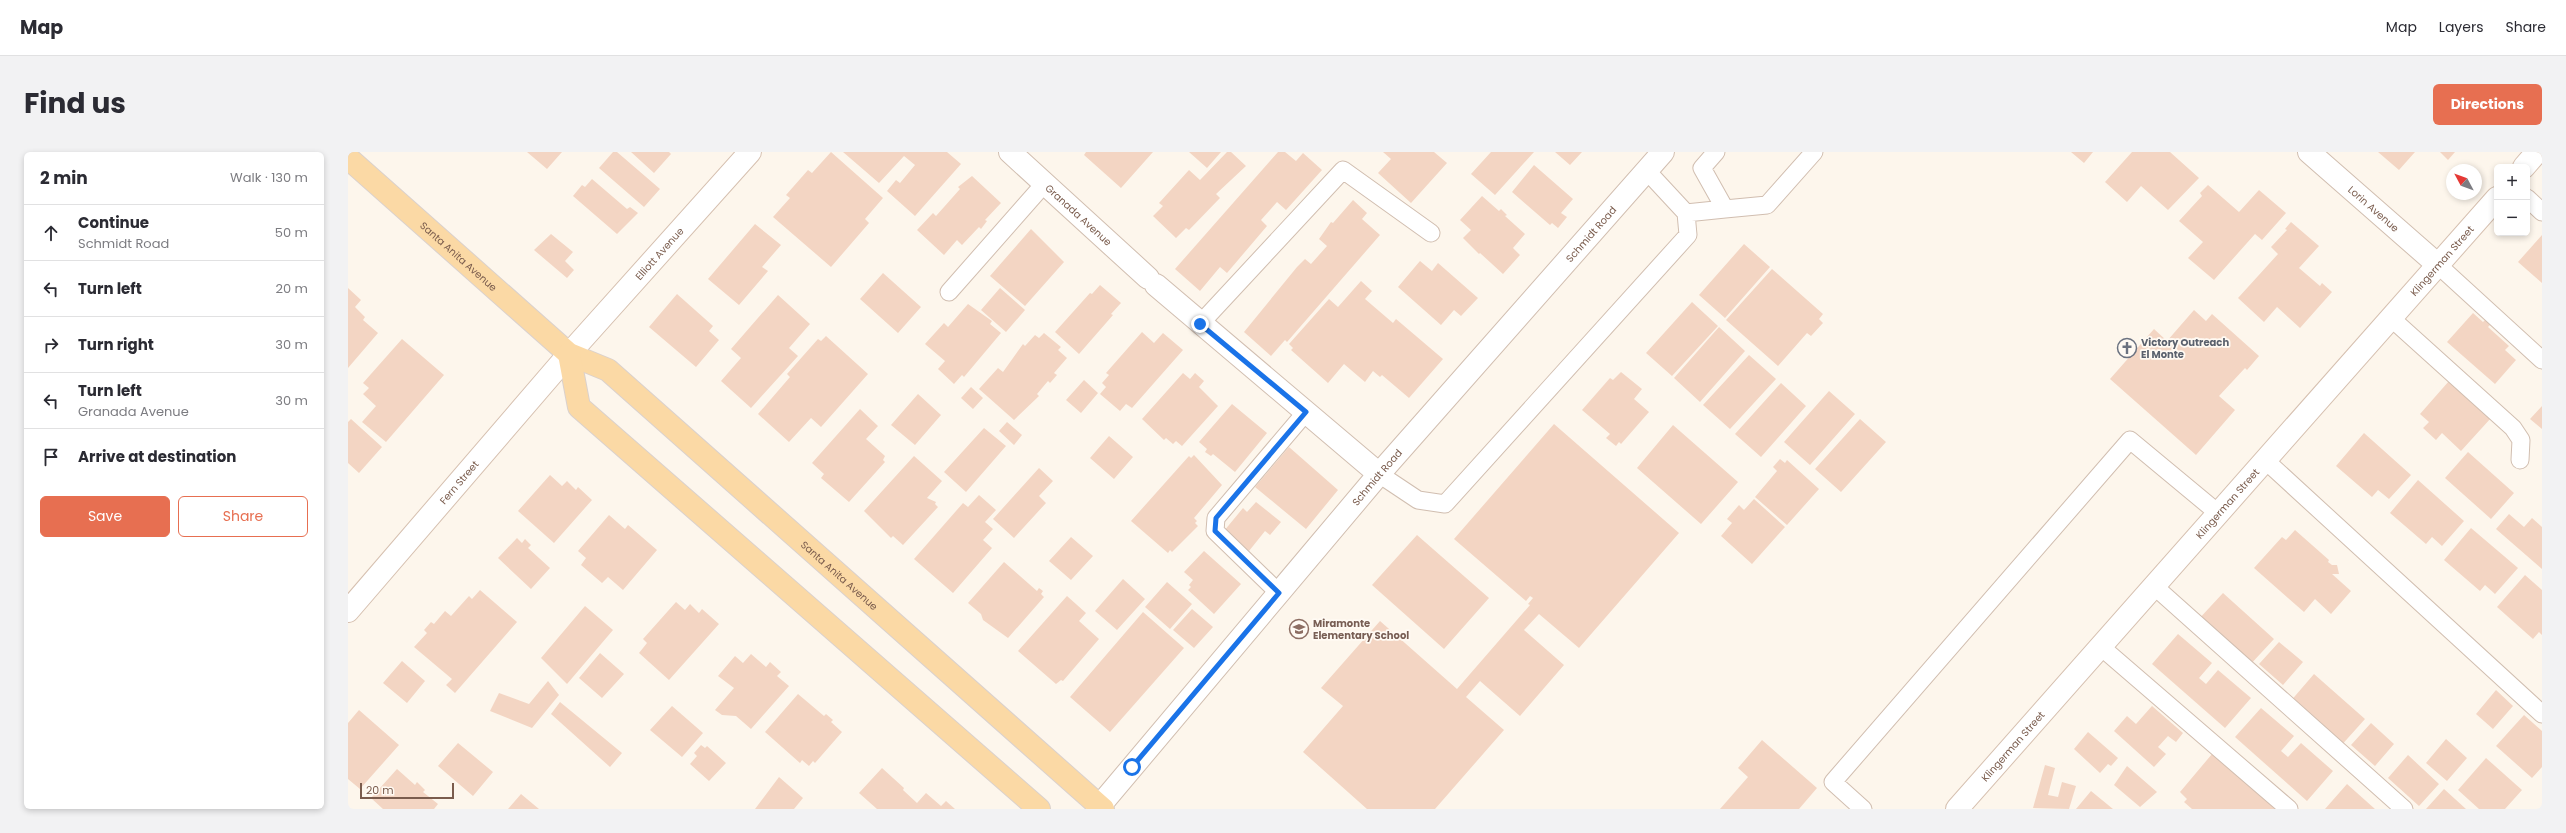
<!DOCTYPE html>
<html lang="en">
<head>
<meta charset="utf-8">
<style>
  :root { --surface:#fff; --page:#f2f2f3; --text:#2b2b33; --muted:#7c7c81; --line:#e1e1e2; --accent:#e76f51 }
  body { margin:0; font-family:Poppins,sans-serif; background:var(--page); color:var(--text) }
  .controls { position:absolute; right:12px; top:12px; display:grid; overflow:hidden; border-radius:6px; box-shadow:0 2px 6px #0003 }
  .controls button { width:36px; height:36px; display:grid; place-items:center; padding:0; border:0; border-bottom:1px solid var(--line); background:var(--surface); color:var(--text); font:20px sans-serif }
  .compass { position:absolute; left:2098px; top:12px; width:36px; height:36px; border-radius:50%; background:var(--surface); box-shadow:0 2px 6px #0003; rotate:311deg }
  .scale { position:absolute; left:12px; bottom:10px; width:94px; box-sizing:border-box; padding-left:4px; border:2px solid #7a5c4d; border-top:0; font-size:11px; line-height:14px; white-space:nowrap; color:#7a5c4d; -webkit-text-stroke:3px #fffaf3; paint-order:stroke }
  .stop { position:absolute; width:12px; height:12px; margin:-9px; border:3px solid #1a73e8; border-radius:50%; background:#fff }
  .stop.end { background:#1a73e8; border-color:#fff; box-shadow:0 1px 4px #0008 }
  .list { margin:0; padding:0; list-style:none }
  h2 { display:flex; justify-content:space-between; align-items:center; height:52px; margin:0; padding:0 16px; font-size:17px }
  h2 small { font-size:13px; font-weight:400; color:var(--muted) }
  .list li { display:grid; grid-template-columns:26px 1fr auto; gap:12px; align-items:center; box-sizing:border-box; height:56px; padding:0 16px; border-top:1px solid var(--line) }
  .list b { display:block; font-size:15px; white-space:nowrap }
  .list p { margin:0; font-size:13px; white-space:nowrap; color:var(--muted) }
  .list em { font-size:13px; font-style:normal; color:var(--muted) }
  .actions { display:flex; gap:8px; padding:12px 16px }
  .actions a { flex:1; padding:9px 0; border:1px solid var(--accent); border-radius:6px; text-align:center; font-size:14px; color:var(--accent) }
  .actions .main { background:var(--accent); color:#fff }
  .icon { flex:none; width:22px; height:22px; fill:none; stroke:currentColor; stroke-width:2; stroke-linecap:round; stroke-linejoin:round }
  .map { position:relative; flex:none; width:2194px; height:657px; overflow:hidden; border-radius:6px }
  header { display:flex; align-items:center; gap:24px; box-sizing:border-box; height:56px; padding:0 20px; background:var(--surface); border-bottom:1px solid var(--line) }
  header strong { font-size:19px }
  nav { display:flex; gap:22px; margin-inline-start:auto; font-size:14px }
  .intro { display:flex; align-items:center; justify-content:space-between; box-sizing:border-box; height:96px; padding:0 24px }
  h1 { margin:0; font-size:28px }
  .button { padding:10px 18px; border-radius:6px; background:var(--accent); color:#fff; font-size:14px; font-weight:700 }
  main { display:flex; gap:24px; padding:0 24px }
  aside { flex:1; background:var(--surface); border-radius:6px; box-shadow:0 2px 6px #0003 }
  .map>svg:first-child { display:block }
</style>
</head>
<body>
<header>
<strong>Map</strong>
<nav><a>Map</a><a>Layers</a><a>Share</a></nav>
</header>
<div class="intro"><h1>Find us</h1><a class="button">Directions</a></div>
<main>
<aside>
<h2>2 min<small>Walk · 130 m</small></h2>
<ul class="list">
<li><svg class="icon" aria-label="ahead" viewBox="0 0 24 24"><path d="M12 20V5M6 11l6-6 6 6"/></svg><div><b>Continue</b><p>Schmidt Road</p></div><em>50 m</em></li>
<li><svg class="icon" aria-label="left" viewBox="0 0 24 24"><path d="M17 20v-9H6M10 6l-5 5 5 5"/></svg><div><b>Turn left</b></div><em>20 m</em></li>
<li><svg class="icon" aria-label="right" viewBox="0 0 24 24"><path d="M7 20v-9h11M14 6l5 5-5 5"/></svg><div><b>Turn right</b></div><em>30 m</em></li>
<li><svg class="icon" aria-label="left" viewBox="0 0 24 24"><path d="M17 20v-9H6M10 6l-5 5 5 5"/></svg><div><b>Turn left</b><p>Granada Avenue</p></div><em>30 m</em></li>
<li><svg class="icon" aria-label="arrive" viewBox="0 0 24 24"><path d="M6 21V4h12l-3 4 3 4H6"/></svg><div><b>Arrive at destination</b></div></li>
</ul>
<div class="actions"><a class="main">Save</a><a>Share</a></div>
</aside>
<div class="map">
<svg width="2194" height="657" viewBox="0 0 2194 657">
  <rect width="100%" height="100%" fill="#fdf6ec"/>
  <path fill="#f3d5c3" d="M179,0H214L199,17Z
    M265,0H269L312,37L296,55L251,16Z
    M283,0H321L323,2L306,21Z
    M483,0L535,46L517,67L521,71L483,115L425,65L442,46L438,43L460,18L464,21Z
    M495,0H599L613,12L567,64L539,39L548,28L552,31L567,13L556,4L531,31Z
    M738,0H805L773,36L736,3Z
    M841,0H873L859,16Z
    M879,0H883L898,14L868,42L872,46L841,78L838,76L828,86L805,64L815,54L811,51L841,18L852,28Z
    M930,0H937L948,9L955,1L974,18L938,58L929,50L913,68L919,74L879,121L872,115L852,139L827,117Z
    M1035,0H1086L1099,11L1063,51L1030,21L1043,7Z
    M1143,0H1186L1147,43L1123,22Z
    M1207,0H1234L1222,13Z
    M1723,0H1745L1736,11Z
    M1784,0H1822L1851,26L1820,58L1793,34L1779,50L1757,30Z
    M2030,0H2067L2051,18Z
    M2092,0H2107L2100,8Z
    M1186,13L1225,47L1213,61L1219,65L1210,76L1204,71L1202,73L1164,40Z
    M624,24L653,51L637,68L639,69L633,77L631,75L614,93L609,88L596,103L569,78L585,61L588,64L612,37L610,35Z
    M244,27L279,57L282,55L290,61L269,82L225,44L234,33L237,35Z
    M1860,33L1891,60L1911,38L1938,61L1914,88L1907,82L1866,128L1840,106L1855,90L1831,69L1854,44L1852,41Z
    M1134,44L1151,59L1153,57L1159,63L1157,64L1177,82L1165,96L1172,103L1155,122L1132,101L1131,102L1115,86L1123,78L1112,68Z
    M1005,48L1019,61L1014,67L1032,83L939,190L937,188L923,204L896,180L949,115L957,107L963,112L979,94L971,87L983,70L985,71Z
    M1943,70L1971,94L1951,116L1972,134L1974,131L1984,140L1952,176L1929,155L1916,170L1890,146L1930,102L1923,95L1939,78L1937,77Z
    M407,72L433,93L414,115L420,119L391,153L360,127Z
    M683,77L716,110L677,154L642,124Z
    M203,82L225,100L217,109L226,118L219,126L186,98Z
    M2194,83V131L2170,110Z
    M1396,92L1422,115L1377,166L1351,143Z
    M1072,109L1084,119L1090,111L1130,146L1113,164L1106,158L1093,173L1050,135Z
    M1424,117L1475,162L1471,167L1475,171L1463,184L1459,181L1430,214L1378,168Z
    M535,121L573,155L550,181L512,147Z
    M1013,129L1024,139L1017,147L1045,171L1048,167L1095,207L1061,246L1034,223L1032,225L1025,219L1017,230L996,212L980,231L943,198L945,196L941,192L981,147L990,155Z
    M752,133L773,151L763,162L765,163L731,202L707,180L742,141L744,142Z
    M0,136L13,148L7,155L17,165L15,168L30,181L0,216Z
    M652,136L677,158L658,180L633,158Z
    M329,142L365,174L361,179L371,188L348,215L301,175Z
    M430,143L462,172L441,196L450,204L403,256L373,229L393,206L383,197Z
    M1344,150L1370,174L1324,224L1298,201Z
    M620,152L644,169L642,172L653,181L616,225L614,223L606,232L590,217L597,209L577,192L596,171L600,175Z
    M1846,158L1858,169L1864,162L1911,204L1899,218L1897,216L1871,244L1887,258L1848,303L1762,227L1806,177L1819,189Z
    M2125,161L2135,170L2137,168L2142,173L2140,175L2161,194L2157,198L2168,208L2147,232L2099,190Z
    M1371,175L1397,199L1352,250L1326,226Z
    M794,180L806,191L815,181L835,198L784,256L778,252L772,259L752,242L758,235L754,231L761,223L758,221Z
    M696,181L713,195L710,198L719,206L706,221L709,223L702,231L700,229L689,242L691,244L666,268L631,237L650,216L655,220L675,192L677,194L687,183L691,186Z
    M478,184L520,222L473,275L463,266L441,290L410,262L442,225L439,222L470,187L473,189Z
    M54,187L96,223L38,290L14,270L28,254L15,242L21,236L15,231Z
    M1401,203L1428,227L1382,277L1355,253Z
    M1273,220L1294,237L1286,247L1301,260L1273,292L1271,290L1268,294L1258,286L1262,282L1234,258L1262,226L1265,228Z
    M835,221L842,227L847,221L856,229L851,235L870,254L834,294L828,289L825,292L818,286L816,288L794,267Z
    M736,228L750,241L733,261L718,248Z
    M2101,229L2143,266L2113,299L2094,281L2088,288L2075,276L2081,270L2072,262Z
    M1433,231L1458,254L1413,305L1387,282Z
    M623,235L635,246L625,257L613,246Z
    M1481,239L1507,262L1462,313L1436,290Z
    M570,242L593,263L567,293L543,273Z
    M884,252L919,281L887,320L865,302L863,304L857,300L859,297L851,290Z
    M2194,254V277L2182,267Z
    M512,257L530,274L518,287L537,304L535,308L537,310L501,350L473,326L476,322L464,311Z
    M3,267L34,295L11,321L0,311V270Z
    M1512,267L1538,290L1493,340L1467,317Z
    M659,270L674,283L666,293L651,279Z
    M1206,272L1331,381L1231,496L1191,462L1176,478L1216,513L1172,564L1132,529L1118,545L1156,578L1087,657H1019L955,600L995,554L973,536L1032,469L1109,537L1182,453L1180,452L1185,446L1182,444L1178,449L1106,387Z
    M1325,273L1390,330L1353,372L1289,316Z
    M636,276L658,294L618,340L596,320Z
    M2016,281L2063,323L2041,347L2030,338L2024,345L1988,314Z
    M761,284L785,305L766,327L742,306Z
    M941,295L990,338L958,377L907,335Z
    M2120,300L2166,341L2143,367L2097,326Z
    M846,303L874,333L846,366L849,369L847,371L850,374L824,400L822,398L820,401L783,369L841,304L843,306Z
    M566,304L594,329L579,346L588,350L587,352L590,355L555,393L545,384L543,386L516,359Z
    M1432,307L1437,311L1439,308L1471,337L1439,373L1407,345L1429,319L1425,315Z
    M691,316L705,329L691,344L698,351L666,386L645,367Z
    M202,323L214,334L219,329L228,338L230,335L244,348L206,391L170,359Z
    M2070,328L2116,369L2094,394L2084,385L2078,392L2042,361Z
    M631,343L648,358L637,370L645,377L635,388L644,396L605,441L566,407L615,351L620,355Z
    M1406,347L1437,375L1404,412L1373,384L1384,371L1379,367L1391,353L1396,358Z
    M908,350L933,370L922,383L917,379L901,399L876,379L895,356L899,360Z
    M2161,362L2176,375L2184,366L2194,375V417L2148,377Z
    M261,363L277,377L280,373L309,398L275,438L260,425L254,431L233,413L238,406L230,399Z
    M2123,376L2170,416L2147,442L2137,433L2132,439L2096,408Z
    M1947,378L1981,408L1980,410L1984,413H1989L1991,422H1984L2003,439L1983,462L1967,447L1956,460L1906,416L1934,385L1938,388Z
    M1069,383L1141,446L1096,497L1024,433Z
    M723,385L745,404L723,428L701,409Z
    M169,386L174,391L177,387L183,393L180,396L202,416L183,437L150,406Z
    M856,399L893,432L866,462L840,438L843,435L841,433L845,428L836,420Z
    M656,410L689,439L691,436L695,439L693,442L696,445L660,486L635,468L633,462L620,451Z
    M2177,423L2194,438V483L2191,480L2185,487L2149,455Z
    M775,427L797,447L769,478L747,459Z
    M819,430L844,452L822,477L797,455Z
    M132,438L169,470L107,541L98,533L104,527L66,495L79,481L76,478L83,470L86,472L97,459L103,464L121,444L124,447Z
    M1875,441L1926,487L1900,515L1849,469Z
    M719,444L738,461L731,469L751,487L715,529L713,528L708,532L670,499Z
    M328,450L337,458L342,452L351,461L354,457L371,472L321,528L291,501L299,491L295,487Z
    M237,454L265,478L219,532L193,506Z
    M844,457L865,475L846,496L825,478Z
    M795,460L836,496L762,580L722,545Z
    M1830,482L1864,511L1851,526L1858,532L1870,518L1903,546L1877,576L1804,512Z
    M1931,490L1955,510L1935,533L1911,512Z
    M252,501L276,522L254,546L231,526Z
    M403,502L418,515L422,510L433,520L429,524L441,534L403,577L388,564L374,563L367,558L386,536L370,524L387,504L395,511Z
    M54,509L77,529L59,551L35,531Z
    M1966,522L2017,567L1991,596L1941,551Z
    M200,529L211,543L184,576L142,559L151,541L181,552Z
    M2148,538L2165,554L2145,577L2128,562Z
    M450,542L476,564L478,562L485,568L483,570L494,580L467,611L465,609L461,614L454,608L452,611L417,580Z
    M212,550L274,601L262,615L203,562Z
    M324,554L355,581L334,605L302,578Z
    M1804,554L1835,581L1828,590L1820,584L1810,595L1818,602L1806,615L1766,579L1779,564L1788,572Z
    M1913,556L1946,584L1933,599L1940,605L1953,591L1985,619L1959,649L1887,585Z
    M11,558L51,593L12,637L0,627V571Z
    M2176,563L2194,579V615L2184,626L2148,594Z
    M2023,571L2046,592L2027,614L2003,593Z
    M1740,580L1770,606L1763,614L1760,612L1752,621L1726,597Z
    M2098,587L2119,606L2099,629L2078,611Z
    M1414,588L1469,636L1451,657H1372L1400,625L1390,616Z
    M110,591L145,620L125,644L90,614Z
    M353,593L357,596L359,594L378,611L361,629L342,612L349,604L346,601Z
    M1864,602L1927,650L1924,654L1927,657H1844L1836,650L1839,647L1832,640Z
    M2060,603L2091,632L2071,654L2040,626Z
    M2138,606L2174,638L2157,657H2131L2110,638Z
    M1697,613L1707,616L1700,643L1710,645L1714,630L1728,634L1721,657L1685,656Z
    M1779,614L1809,640L1792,655L1766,633Z
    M534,616L556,636L555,638L569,651L578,641L593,654L598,649L607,657H529L511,641Z
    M49,617L67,633L69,630L77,638L75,640L90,652L86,657H35L23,646Z
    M431,625L455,646L446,657H407Z
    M1999,632L2027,657H1977Z
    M2096,637L2118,657H2078Z
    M1743,639L1765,657H1728Z
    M173,642L191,657H160Z"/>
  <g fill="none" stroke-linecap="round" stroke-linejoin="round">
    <g stroke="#d1beb0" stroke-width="19">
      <path id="lane" d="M1368,0L1354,16L1377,57L1419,53L1466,0
        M2179,46L2194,60
        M1338,61L1377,57
        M2090,113L2194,208
        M601,140L697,31
        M2043,166L2165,276L2173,288L2172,308
        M852,172L995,18L1083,81
        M1917,308L2194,562
        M1031,322L1070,348L1097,352L1340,83L1338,61L1299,19
        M1806,434L2056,657
        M931,441L867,379L868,366L958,260
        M1752,494L1941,657
        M1515,657L1485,630L1782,288L1870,361"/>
    </g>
    <g stroke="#d1beb0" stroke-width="24">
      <g id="street">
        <path id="s1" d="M662,0L800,126"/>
        <path id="s2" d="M1961,0L2090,113"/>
        <path d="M808,133L1031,322"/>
        <path id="s3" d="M749,657L1031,322L1315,0"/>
      </g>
    </g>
    <g stroke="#d6c0b0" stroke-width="24">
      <g id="secondary">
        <path d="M2176,15L2189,0"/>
        <path id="s4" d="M0,459L221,202L402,0"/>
        <path id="s5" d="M1609,657L2149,46"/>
      </g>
    </g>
    <g stroke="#dad1cd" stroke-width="24">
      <g id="primary">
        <path id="s6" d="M0,6L221,202L260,218L755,657"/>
        <path d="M221,202L231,255L691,657"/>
      </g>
    </g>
    <use href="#lane" stroke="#fff" stroke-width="17"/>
    <use href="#street" stroke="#fff" stroke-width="22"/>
    <use href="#secondary" stroke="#fff" stroke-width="22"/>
    <use href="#primary" stroke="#fbd9a5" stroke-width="22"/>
  </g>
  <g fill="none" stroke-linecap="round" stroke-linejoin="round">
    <path stroke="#1a73e8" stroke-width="5" d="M784,615L931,441L867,379L868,366L958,260L852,172"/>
  </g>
  <defs>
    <g id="church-ring" transform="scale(1)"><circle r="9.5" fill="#fffaf3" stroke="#6b7280" stroke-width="1.5"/><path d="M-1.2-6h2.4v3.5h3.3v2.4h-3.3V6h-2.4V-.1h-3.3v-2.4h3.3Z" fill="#6b7280"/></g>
    <g id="school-ring" transform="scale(1)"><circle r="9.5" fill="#fffaf3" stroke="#8d6e63" stroke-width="1.5"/><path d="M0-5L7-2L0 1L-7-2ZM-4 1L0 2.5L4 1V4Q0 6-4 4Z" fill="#8d6e63"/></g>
  </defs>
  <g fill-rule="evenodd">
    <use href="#church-ring" x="1779" y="196"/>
    <use href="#school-ring" x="951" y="477"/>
  </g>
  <g text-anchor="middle" stroke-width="3.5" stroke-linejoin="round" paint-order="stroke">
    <g font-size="10" fill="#7a5c4d" stroke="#fffaf3">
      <text dy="4" stroke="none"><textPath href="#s2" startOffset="86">Lorin Avenue</textPath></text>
      <text dy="4" stroke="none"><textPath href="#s1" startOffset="93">Granada Avenue</textPath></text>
      <text dy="4" stroke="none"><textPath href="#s3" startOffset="758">Schmidt Road</textPath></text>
      <text dy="4" stroke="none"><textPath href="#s4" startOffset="474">Elliott Avenue</textPath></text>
      <text dy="4" stroke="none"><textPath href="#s6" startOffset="148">Santa Anita Avenue</textPath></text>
      <text dy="4" stroke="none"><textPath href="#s5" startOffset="732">Klingerman Street</textPath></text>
      <text dy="4" stroke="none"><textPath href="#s3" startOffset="434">Schmidt Road</textPath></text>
      <text dy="4" stroke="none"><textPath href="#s4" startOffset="170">Fern Street</textPath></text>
      <text dy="4" stroke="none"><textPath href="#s5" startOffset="408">Klingerman Street</textPath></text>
      <text dy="4" stroke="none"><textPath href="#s6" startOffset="647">Santa Anita Avenue</textPath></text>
      <text dy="4" stroke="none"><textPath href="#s5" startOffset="84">Klingerman Street</textPath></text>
    </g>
    <g font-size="10" font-weight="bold" fill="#5b616d" stroke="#fffaf3" text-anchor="start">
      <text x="1793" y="194">Victory Outreach<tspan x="1793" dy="12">El Monte</tspan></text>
    </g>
    <g font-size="10" font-weight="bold" fill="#785e54" stroke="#fffaf3" text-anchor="start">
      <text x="965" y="475">Miramonte<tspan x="965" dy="12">Elementary School</tspan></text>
    </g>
  </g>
</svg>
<div class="controls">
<button>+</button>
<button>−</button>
</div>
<svg class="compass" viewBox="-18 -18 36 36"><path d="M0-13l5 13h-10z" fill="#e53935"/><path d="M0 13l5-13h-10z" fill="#7c7c81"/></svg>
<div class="scale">20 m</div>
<div class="stop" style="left:784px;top:615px"></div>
<div class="stop end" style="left:852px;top:172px"></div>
</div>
</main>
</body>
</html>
